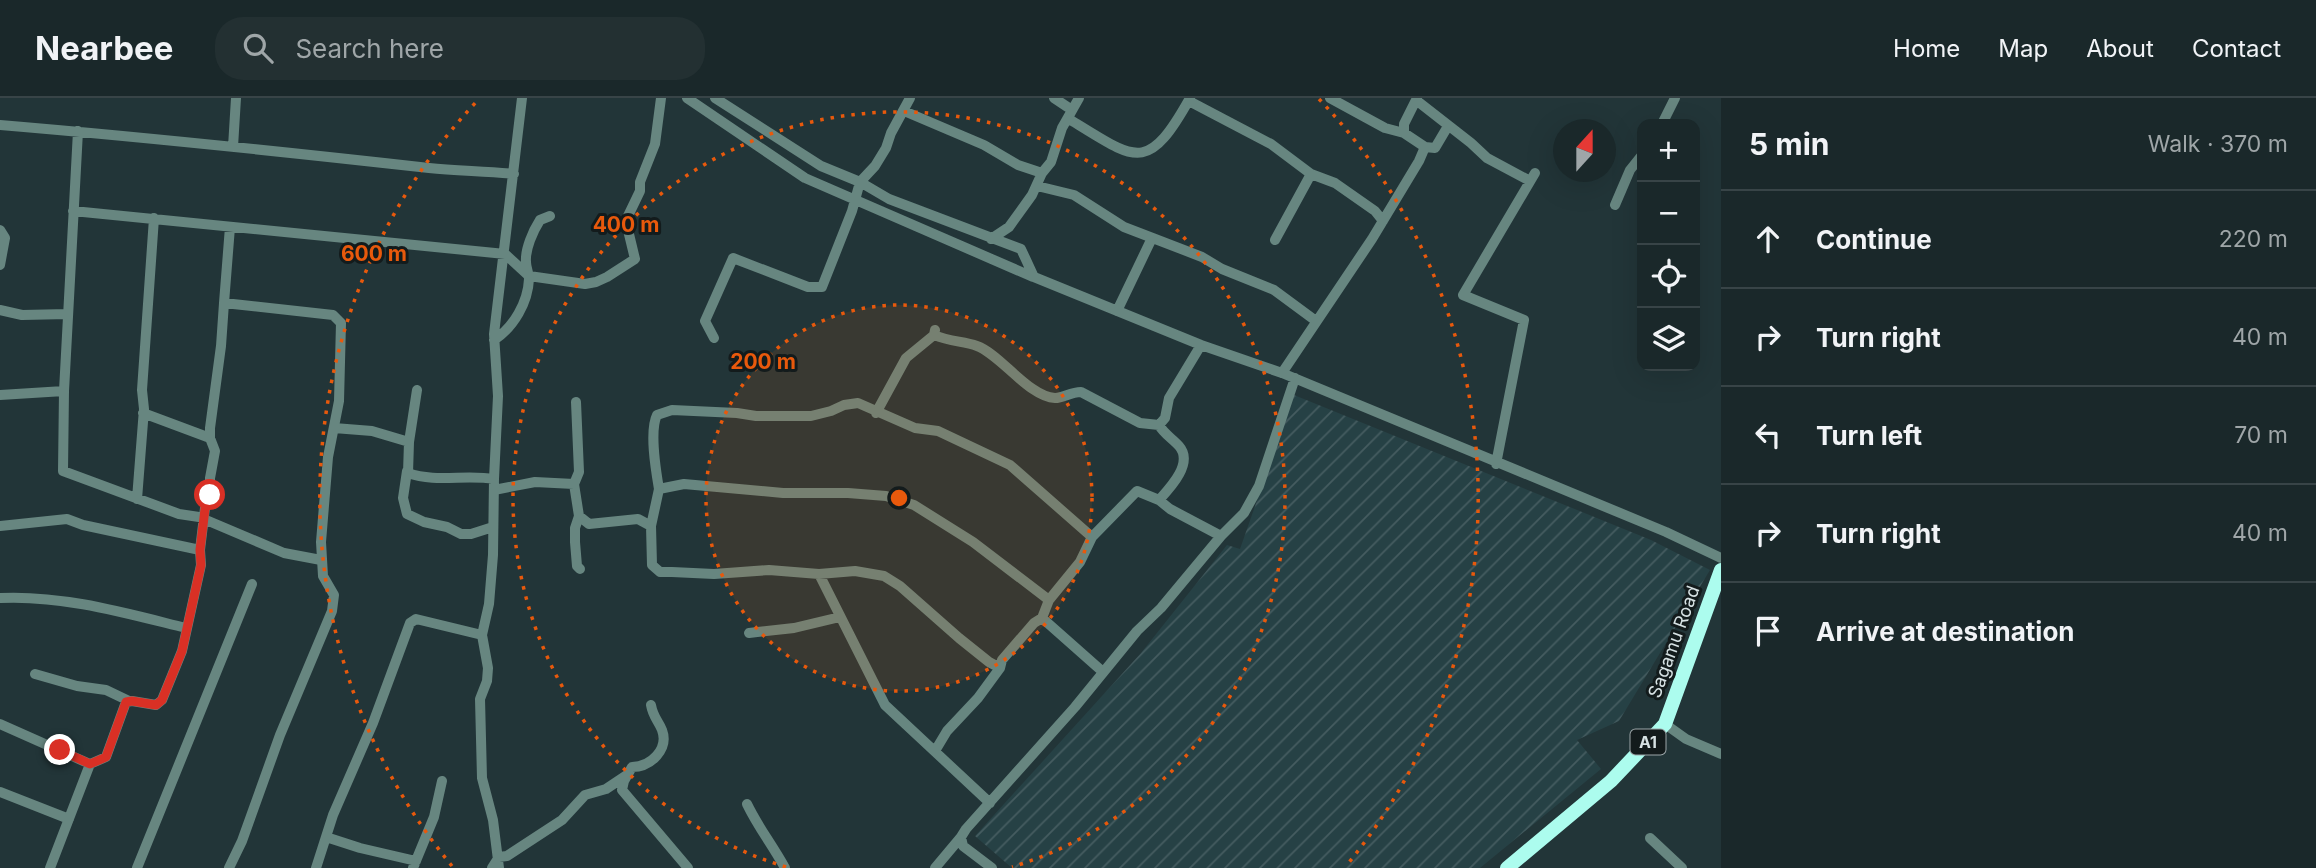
<!DOCTYPE html>
<html lang="en">
<head>
<meta charset="utf-8">
<style>
  :root { --surface:#1a282a; --page:#233032; --text:#f1f3f6; --muted:#9fa6a8; --line:#384447 }
  body { margin:0; font-family:Inter,sans-serif; background:var(--page); color:var(--text) }
  .controls { position:absolute; right:21px; top:21px; display:grid; overflow:hidden; border-radius:14px; box-shadow:0 7px 28px #0002 }
  .controls button { width:63px; height:63px; display:grid; place-items:center; padding:0; border:0; border-bottom:2px solid var(--line); background:var(--surface); color:var(--text); font:35px sans-serif }
  .compass { position:absolute; left:1553px; top:21px; width:63px; height:63px; border-radius:50%; background:var(--surface); box-shadow:0 7px 28px #0002; rotate:21deg }
  .stop { position:absolute; width:21px; height:21px; margin:-16px; border:5px solid #d93025; border-radius:50%; background:#fff }
  .stop.end { background:#d93025; border-color:#fff; box-shadow:0 2px 7px #0008 }
  .list { margin:0; padding:0; list-style:none }
  h2 { display:flex; justify-content:space-between; align-items:center; height:91px; margin:0; padding:0 28px; font-size:30px }
  h2 small { font-size:23px; font-weight:400; color:var(--muted) }
  .list li { display:grid; grid-template-columns:46px 1fr auto; gap:21px; align-items:center; box-sizing:border-box; height:98px; padding:0 28px; border-top:2px solid var(--line) }
  .list b { display:block; font-size:26px; white-space:nowrap }
  .list em { font-size:23px; font-style:normal; color:var(--muted) }
  .icon { flex:none; width:38px; height:38px; fill:none; stroke:currentColor; stroke-width:2; stroke-linecap:round; stroke-linejoin:round }
  .map { position:relative; flex:none; width:1721px; height:770px; overflow:hidden }
  header { display:flex; align-items:center; gap:42px; box-sizing:border-box; height:98px; padding:0 35px; background:var(--surface); border-bottom:2px solid var(--line) }
  header strong { font-size:33px }
  nav { display:flex; gap:38px; margin-inline-start:auto; font-size:24px }
  .search { width:490px; height:63px; background:var(--page); display:flex; align-items:center; gap:18px; box-sizing:border-box; padding:0 24px; border-radius:28px; color:var(--muted); font-size:26px }
  main { display:flex }
  aside { flex:1; background:var(--surface) }
  .map>svg:first-child { display:block }
</style>
</head>
<body>
<header>
<strong>Nearbee</strong>
<div class="search"><svg class="icon" aria-label="search" viewBox="0 0 24 24"><circle cx="10" cy="10" r="6"/><path d="M15 15l6 6"/></svg>Search here</div>
<nav><a>Home</a><a>Map</a><a>About</a><a>Contact</a></nav>
</header>
<main>
<div class="map">
<svg width="1721" height="770" viewBox="0 0 1721 770">
  <defs>
    <pattern id="industrial-furrows" width="10" height="10" patternUnits="userSpaceOnUse" patternTransform="scale(1.75)"><rect width="10" height="10" fill="#264145"/><path d="M-1 1l2-2M0 10L10 0M9 11l2-2" fill="none" stroke="#455c60"/></pattern>
  </defs>
  <rect width="100%" height="100%" fill="#223538"/>
  <path fill="url(#industrial-furrows)" d="M1294,297L1651,442L1710,472L1619,623L1577,642L1601,671L1480,770H1012L975,738L1141,555L1227,447L1240,451Z"/>
  <g fill="none" stroke-linecap="round" stroke-linejoin="round">
    <path stroke="#678680" stroke-width="10" d="M687,0L805,80L1033,179
      M715,0L821,68L860,84L889,101L1021,151L1034,179L1201,247L1282,275L1666,434L1721,460
      M1054,0L1072,12
      M1416,2L1471,45L1487,60L1530,83
      M1189,3L1271,46L1311,76L1335,85L1375,113L1383,123
      M904,13L984,47L1018,67L1042,75
      M1069,21C1136,62 1147,77 1190,0
      M1662,26L1675,0
      M0,27C143,39 286,54 429,70C457,73 486,73 514,76
      M78,33L64,293L63,373L179,416L199,419L284,455L321,462
      M1404,35V26L1417,0
      M233,49L236,0
      M1425,49L1435,50L1448,28
      M1037,88L1074,97L1124,129L1202,159L1222,171L1274,192L1316,223
      M1615,107L1630,72L1642,57
      M73,113L505,156L529,178L585,186L596,184L607,179L635,161L628,132V118L640,93V84L655,46L661,0
      M0,132L5,140L0,167
      M991,141L1009,129L1032,97L1042,75L1051,64L1062,30L1079,0
      M1275,142L1311,76
      M0,212L22,217L68,216
      M1117,213L1152,140
      M934,237C951,244 963,243 977,248C1000,256 1029,299 1055,300C1064,300 1070,294 1081,294L1140,325L1159,327L1165,320L1169,300L1201,247
      M714,240L705,223L733,160L808,189H822L852,113L860,84L875,68L886,50L891,35L910,0
      M494,242C514,229 528,204 529,181C529,175 526,170 526,164C525,151 533,133 540,122L550,118
      M1282,275L1372,141L1419,63L1425,49L1404,35L1385,30L1330,0
      M417,292L409,344L408,375C436,385 465,376 494,381
      M0,297L64,293
      M576,304L579,374L574,386L579,418L575,430V444L577,468L580,471
      M143,315L210,340
      M876,315L906,260L934,237L935,232
      M1159,327C1164,336 1172,340 1179,348C1194,365 1170,390 1159,402
      M334,330L372,333L409,344
      M1496,366L1524,222L1463,197L1535,75
      M407,373L403,400L407,416L424,424L447,429L461,436H471L493,429
      M659,391L651,428L652,467L660,474H672L714,476L769,472L819,476L855,473L884,478L900,488L959,540L989,564L1000,570
      M494,392L535,384L574,386
      M137,401L144,311L142,292L154,120
      M579,418L589,426L638,421L651,428
      M0,428L67,421L83,427L200,452
      M819,476L885,607L990,705
      M0,500C63,497 125,515 186,530
      M1049,502L973,444L914,407L886,398L848,395H783L684,386L659,391C656,373 649,333 657,317L672,312L737,315L756,318H811L831,313L844,307L858,305L915,330L938,333L1010,367L1092,439
      M749,535L794,530L840,519
      M1103,574L1042,520L1049,502L1080,464L1092,439L1137,393L1159,402L1170,411L1221,438
      M35,576L77,588L106,592L129,603
      M651,607C653,619 658,622 662,632C669,651 651,669 632,669L624,683L622,692L688,770
      M0,626L90,666
      M1665,626L1686,641L1721,656
      M935,653L947,633L978,600L1000,570L1002,562L1034,525L1042,520
      M0,694L69,721
      M747,706C758,729 773,748 785,770
      M326,739L360,750L416,763
      M961,739L963,748L992,770
      M1650,740L1682,770
      M50,770L90,666L106,659L126,604L132,603L156,607L162,602L182,553L201,467L200,452L205,410L210,397V380L215,353L210,340V330L221,248L224,205
      M137,770L252,486
      M229,770L242,743L280,637L332,513L334,497L323,478L321,444L328,359L339,303L341,225L333,217L224,205L230,129
      M316,770L333,717L373,625L410,525L416,521L482,537
      M413,770L434,719L442,683
      M492,770L499,759L507,758L562,722L585,697L606,691L627,677
      M499,770L493,722L482,680L480,601L487,583L488,570L482,537L489,506L493,457L494,381L498,298L494,236L522,0
      M935,770L961,739L966,731L1075,609L1137,533L1161,510L1221,438L1244,415L1259,388L1295,280"/>
    <path stroke="#acfcee" stroke-width="14" d="M1507,770L1611,683L1665,626L1721,472"/>
  </g>
  <g fill="none" stroke-linecap="round" stroke-linejoin="round">
    <path stroke="#d93025" stroke-width="9" d="M60,652L90,666L106,659L126,604L132,603L156,607L162,602L182,553L201,467L200,452L205,411L210,397"/>
  </g>
  <circle cx="899" cy="400" r="193" fill="#e8590c" fill-opacity=".12"/>
  <g fill="none" stroke="#e8590c" stroke-width="3.5" stroke-dasharray="3.5 7">
    <circle cx="899" cy="400" r="193"/>
    <path d="M786 769A386 386 0 1 1 1012 769"/>
    <path d="M452 768A579 579 0 0 1 479 1M1319 1A579 579 0 0 1 1346 768"/>
  </g>
  <g text-anchor="middle" stroke-width="6" stroke-linejoin="round" paint-order="stroke">
    <rect fill="#131b1c" stroke="#9ca6a8" stroke-width="2" x="1630.5" y="631.5" width="35" height="25" rx="5"/>
    <g font-size="16" font-weight="bold" fill="#d7e2e4">
      <text x="1648" y="650">A1</text>
    </g>
    <g font-size="18" fill="#d7e2e4" stroke="#131b1c">
      <text transform="translate(1674 544) rotate(-70)" y="6">Sagamu Road</text>
    </g>
  </g>
  <circle cx="899" cy="400" r="10" fill="#e8590c" stroke="#131b1c" stroke-width="3.5"/>
  <g font-size="21" text-anchor="middle" font-weight="bold" fill="#e8590c" stroke="#131b1c" stroke-width="6" stroke-linejoin="round" paint-order="stroke">
    <text x="626" y="134">400 m</text>
    <text x="374" y="163">600 m</text>
    <text x="763" y="271">200 m</text>
  </g>
</svg>
<div class="controls">
<button>+</button>
<button>−</button>
<button><svg class="icon" aria-label="locate" viewBox="0 0 24 24"><circle cx="12" cy="12" r="6"/><path d="M12 2v4M12 18v4M2 12h4M18 12h4"/></svg></button>
<button><svg class="icon" aria-label="layers" viewBox="0 0 24 24"><path d="M12 4l9 5-9 5-9-5zM3 14l9 5 9-5"/></svg></button>
</div>
<svg class="compass" viewBox="-18 -18 36 36"><path d="M0-13l5 13h-10z" fill="#e53935"/><path d="M0 13l5-13h-10z" fill="#9fa6a8"/></svg>
<div class="stop" style="left:210px;top:397px"></div>
<div class="stop end" style="left:60px;top:652px"></div>
</div>
<aside>
<h2>5 min<small>Walk · 370 m</small></h2>
<ul class="list">
<li><svg class="icon" aria-label="ahead" viewBox="0 0 24 24"><path d="M12 20V5M6 11l6-6 6 6"/></svg><div><b>Continue</b></div><em>220 m</em></li>
<li><svg class="icon" aria-label="right" viewBox="0 0 24 24"><path d="M7 20v-9h11M14 6l5 5-5 5"/></svg><div><b>Turn right</b></div><em>40 m</em></li>
<li><svg class="icon" aria-label="left" viewBox="0 0 24 24"><path d="M17 20v-9H6M10 6l-5 5 5 5"/></svg><div><b>Turn left</b></div><em>70 m</em></li>
<li><svg class="icon" aria-label="right" viewBox="0 0 24 24"><path d="M7 20v-9h11M14 6l5 5-5 5"/></svg><div><b>Turn right</b></div><em>40 m</em></li>
<li><svg class="icon" aria-label="arrive" viewBox="0 0 24 24"><path d="M6 21V4h12l-3 4 3 4H6"/></svg><div><b>Arrive at destination</b></div></li>
</ul>
</aside>
</main>
</body>
</html>
